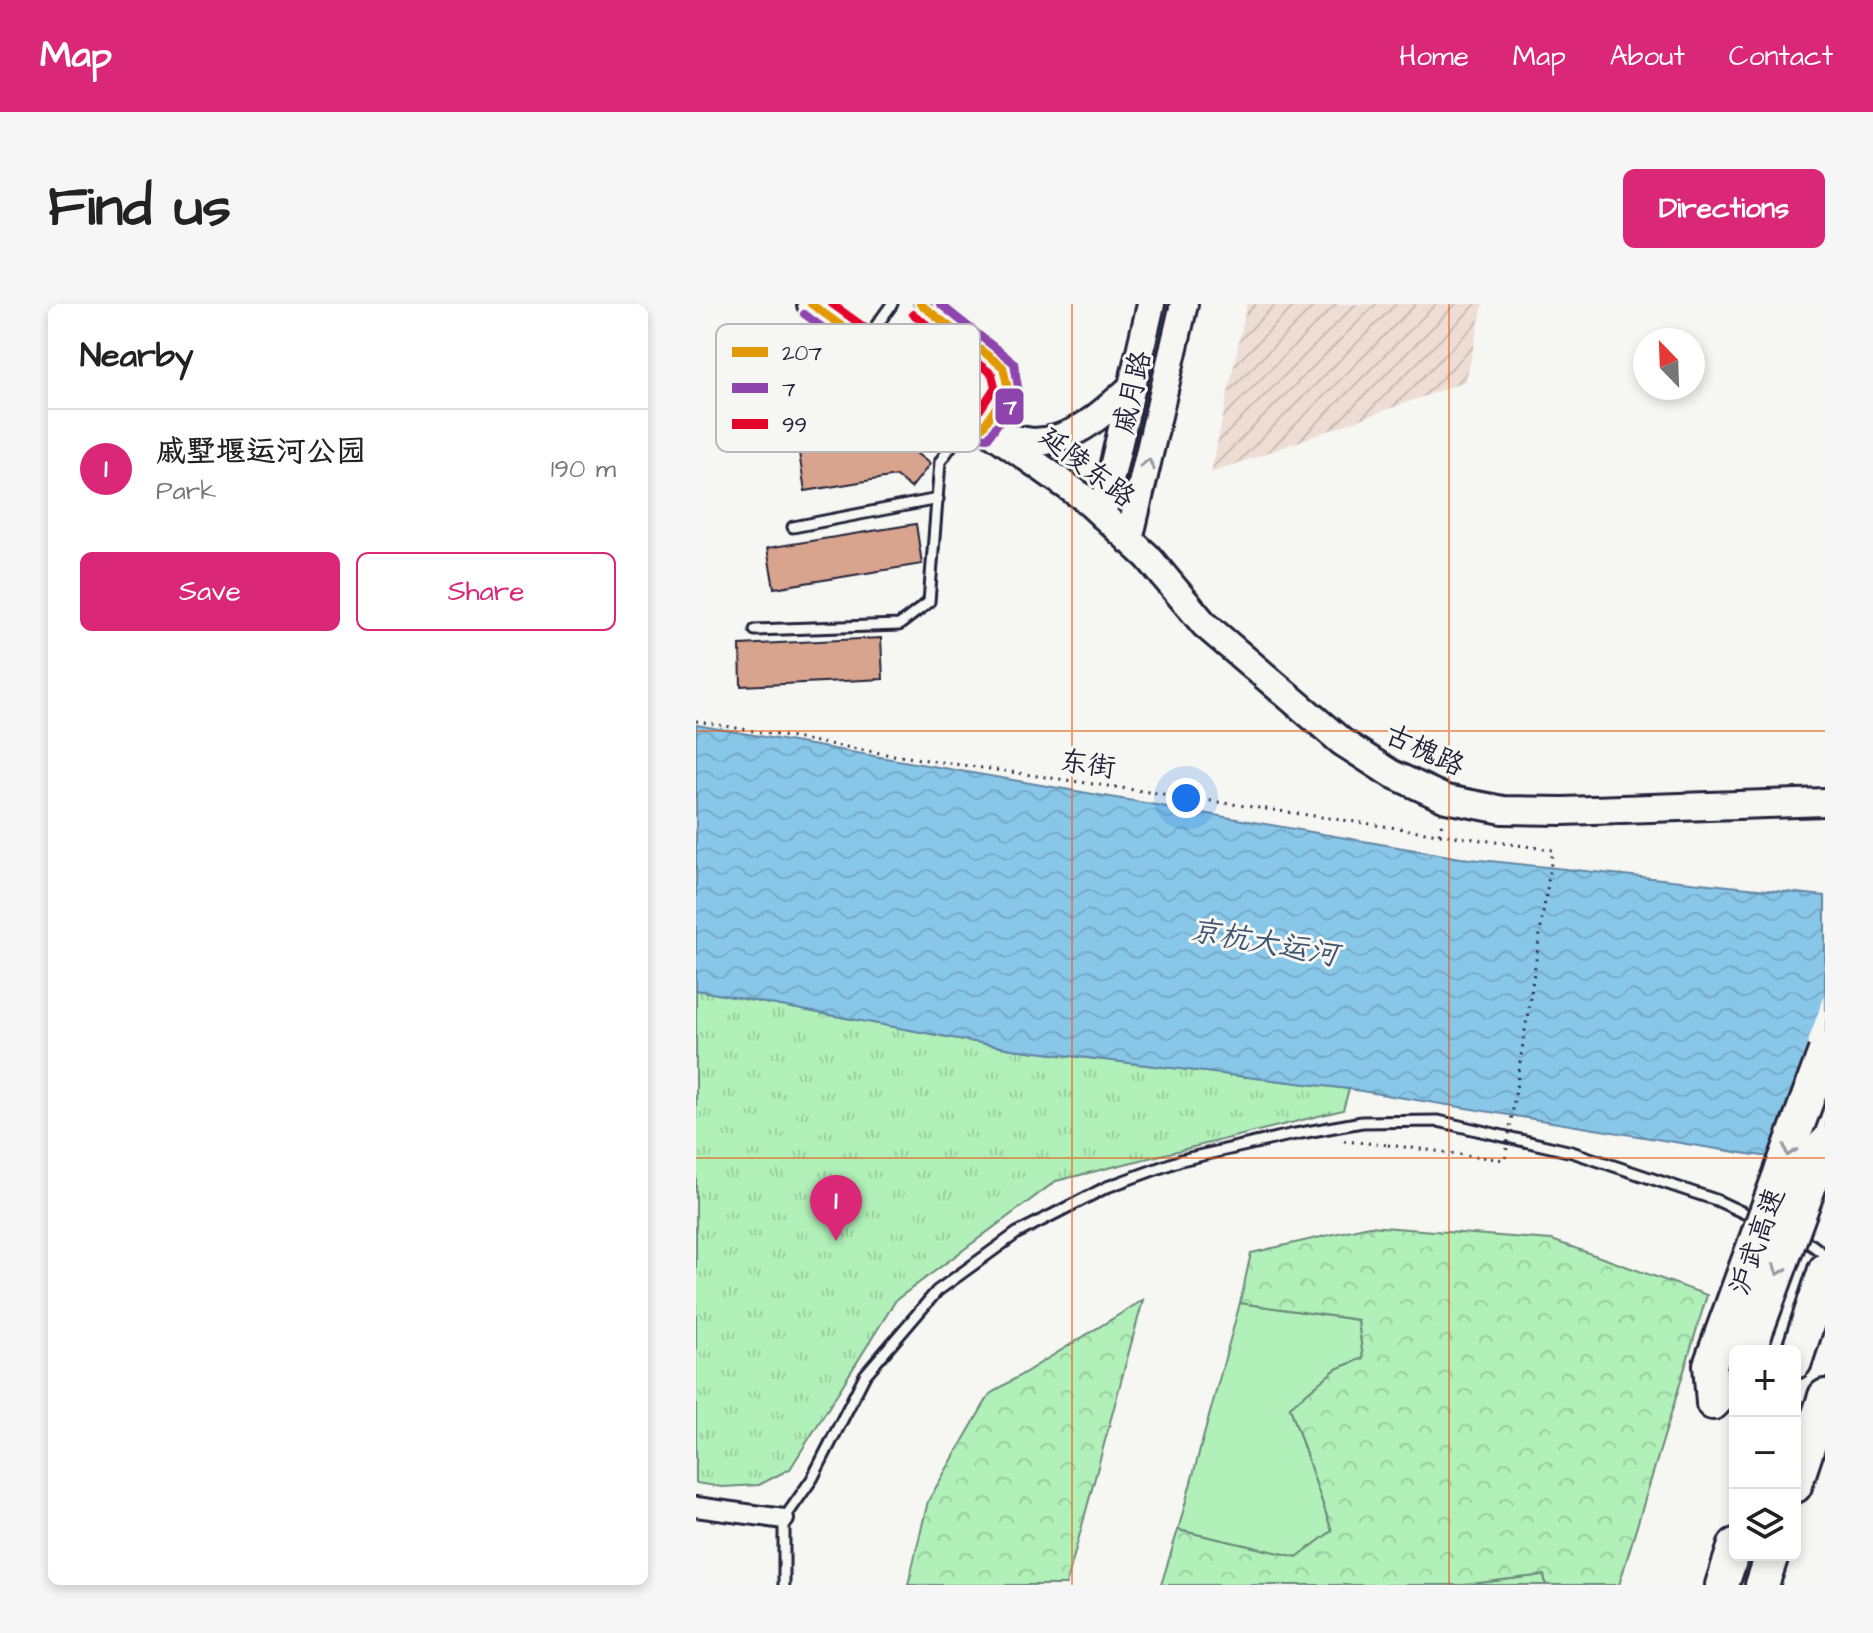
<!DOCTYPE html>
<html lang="en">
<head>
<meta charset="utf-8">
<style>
  :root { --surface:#fff; --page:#f6f6f6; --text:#222; --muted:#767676; --line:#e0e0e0; --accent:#db2777 }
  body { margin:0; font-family:"Architects Daughter","LXGW WenKai TC",sans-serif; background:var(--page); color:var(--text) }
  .controls { position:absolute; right:24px; bottom:24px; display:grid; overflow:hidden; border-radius:12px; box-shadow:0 4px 12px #0003 }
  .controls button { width:72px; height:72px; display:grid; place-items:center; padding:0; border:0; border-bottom:2px solid var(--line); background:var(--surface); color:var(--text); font:40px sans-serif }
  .compass { position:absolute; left:937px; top:24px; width:72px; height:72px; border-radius:50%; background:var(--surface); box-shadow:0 4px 12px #0003; rotate:337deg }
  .you { position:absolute; left:490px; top:494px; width:28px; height:28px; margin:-20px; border:6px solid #fff; border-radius:50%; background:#1a73e8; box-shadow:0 0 0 12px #1a73e833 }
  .badge { display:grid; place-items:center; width:52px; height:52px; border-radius:50%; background:var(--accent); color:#fff; font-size:26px; font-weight:700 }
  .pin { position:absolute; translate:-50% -66px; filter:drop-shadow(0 2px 4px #0008) }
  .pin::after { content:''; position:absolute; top:42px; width:28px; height:24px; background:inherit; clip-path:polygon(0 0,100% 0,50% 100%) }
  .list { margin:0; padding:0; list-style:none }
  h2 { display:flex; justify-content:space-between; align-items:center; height:104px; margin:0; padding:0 32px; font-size:34px }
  h2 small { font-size:26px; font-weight:400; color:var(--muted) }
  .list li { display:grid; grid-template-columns:52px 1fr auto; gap:24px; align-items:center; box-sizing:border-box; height:120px; padding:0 32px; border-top:2px solid var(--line) }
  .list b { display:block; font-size:30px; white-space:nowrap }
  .list p { margin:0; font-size:26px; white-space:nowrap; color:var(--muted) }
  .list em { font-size:26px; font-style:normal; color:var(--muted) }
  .actions { display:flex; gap:16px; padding:24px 32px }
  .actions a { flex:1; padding:18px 0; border:2px solid var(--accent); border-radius:12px; text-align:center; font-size:28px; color:var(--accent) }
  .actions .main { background:var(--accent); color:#fff }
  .icon { flex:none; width:44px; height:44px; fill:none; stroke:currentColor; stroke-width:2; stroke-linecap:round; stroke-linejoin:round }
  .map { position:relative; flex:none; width:1129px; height:1281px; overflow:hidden; border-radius:12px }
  header { display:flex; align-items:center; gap:48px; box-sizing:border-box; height:112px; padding:0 40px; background:var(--accent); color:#fff }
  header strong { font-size:38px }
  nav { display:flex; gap:44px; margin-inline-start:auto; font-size:28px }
  .intro { display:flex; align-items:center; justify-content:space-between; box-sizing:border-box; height:192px; padding:0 48px }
  h1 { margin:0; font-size:56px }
  .button { padding:20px 36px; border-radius:12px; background:var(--accent); color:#fff; font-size:28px; font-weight:700 }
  main { display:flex; gap:48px; padding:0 48px }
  aside { flex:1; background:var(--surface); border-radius:12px; box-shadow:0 4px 12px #0003 }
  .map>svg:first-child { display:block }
</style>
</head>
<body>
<header>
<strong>Map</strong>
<nav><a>Home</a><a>Map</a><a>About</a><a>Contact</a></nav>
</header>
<div class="intro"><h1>Find us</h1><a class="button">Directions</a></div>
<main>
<aside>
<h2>Nearby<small></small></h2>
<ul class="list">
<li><span class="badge">1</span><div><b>戚墅堰运河公园</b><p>Park</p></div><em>190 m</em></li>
</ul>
<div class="actions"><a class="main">Save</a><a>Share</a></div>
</aside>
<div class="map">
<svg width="1129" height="1281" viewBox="0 0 1129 1281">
  <defs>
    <pattern id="industrial-furrows" width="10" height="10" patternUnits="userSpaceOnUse" patternTransform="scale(2)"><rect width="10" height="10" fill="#edddd4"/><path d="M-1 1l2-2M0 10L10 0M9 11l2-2" fill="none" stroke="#cbbdb7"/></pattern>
    <pattern id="forest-crowns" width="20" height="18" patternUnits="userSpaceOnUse" patternTransform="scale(2)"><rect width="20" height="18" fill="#b1f0b8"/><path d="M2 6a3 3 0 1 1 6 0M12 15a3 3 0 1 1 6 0" fill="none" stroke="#98ce9f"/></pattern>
    <pattern id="park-tufts" width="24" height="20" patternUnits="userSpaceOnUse" patternTransform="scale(2)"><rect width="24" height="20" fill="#b1f0b8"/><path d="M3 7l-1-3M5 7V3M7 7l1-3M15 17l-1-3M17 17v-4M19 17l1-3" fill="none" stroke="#98ce9f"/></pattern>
    <pattern id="water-waves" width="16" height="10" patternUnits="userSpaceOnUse" patternTransform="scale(2)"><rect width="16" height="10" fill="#89c7e9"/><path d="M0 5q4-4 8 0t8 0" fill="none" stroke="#76abc9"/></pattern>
  </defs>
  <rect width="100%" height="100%" fill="#f6f6f2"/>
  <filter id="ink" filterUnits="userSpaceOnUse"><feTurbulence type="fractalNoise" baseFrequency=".0125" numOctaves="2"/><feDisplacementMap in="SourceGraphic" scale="16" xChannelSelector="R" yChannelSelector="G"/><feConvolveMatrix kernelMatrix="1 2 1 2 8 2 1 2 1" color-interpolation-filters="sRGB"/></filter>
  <g filter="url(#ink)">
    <path fill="url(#industrial-furrows)" d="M551,0H787L770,77L515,169Z"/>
    <path fill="#b1f0b8" stroke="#6a897a" stroke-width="2" d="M544,999L662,1016L667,1054L640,1065L594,1103L636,1227L601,1253L482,1226Z
      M848,1271L850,1281H767Z"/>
    <path fill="url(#forest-crowns)" stroke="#6a897a" stroke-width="2" d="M673,922L856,936L1011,991L923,1281H850L848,1271L767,1281H465L482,1226L601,1253L636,1227L594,1103L640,1065L667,1054L662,1016L544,999L555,949Z
      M447,996L370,1281H212L232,1197L294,1090Z"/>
    <path fill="url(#park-tufts)" stroke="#6a897a" stroke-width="2" d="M0,686L316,745L653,785L647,806L360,877L200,996L94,1165L63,1181L26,1183L0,1179Z"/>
    <path fill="url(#water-waves)" stroke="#6085a3" stroke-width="2" d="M0,421L765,554L1129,592V860L1052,850L653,785L316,745L0,686Z"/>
    <path fill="#f6f6f2" d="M1129,689V864L1070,857Z"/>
    <path fill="#d8a48e" stroke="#22223b" stroke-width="2" d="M140,87L234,160L215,184L200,172L109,187L103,149L117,116Z
      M220,220L226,260L78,284L71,244Z
      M185,334L187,375L45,382L44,341Z"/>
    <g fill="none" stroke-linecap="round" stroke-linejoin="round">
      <g stroke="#22223b" stroke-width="15">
        <path id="lane" d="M224,0L307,63L312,85L289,120
          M170,36L196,0
          M97,223L242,195
          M59,326L203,321L233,298L244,158L273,116
          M1102,934L1116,941L1129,951
          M88,1281V1215L116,1175L169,1071L241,987L321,929L411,883L485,856L594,831L666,818L742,817L876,848L1020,896L1063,916"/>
      </g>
      <g stroke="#22223b" stroke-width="24">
        <path id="street" d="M0,1203L88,1215"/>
      </g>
      <g stroke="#22223b" stroke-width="32">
        <path id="secondary" d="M115,0L388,194L452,253L508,320L646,438L694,469L750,495L807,506L867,507L1129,498
          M305,132C315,134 327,137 337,138C378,138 407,109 436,83
          M406,211L455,0
          M433,236L488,0"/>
      </g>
      <g stroke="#22223b" stroke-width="38">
        <path id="highway" d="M1099,1058L1129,966
          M1017,1099L1039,1077
          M1099,1182L1129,1092
          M1026,1281L1039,1241
          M1066,1281L1076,1251"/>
      </g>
      <path stroke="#22223b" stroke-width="3" stroke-dasharray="2 6" stroke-linecap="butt" d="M0,417L190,450L743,530L746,518
        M648,837L692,841"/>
      <use href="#lane" stroke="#f6f6f2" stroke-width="9"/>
      <use href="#street" stroke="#f6f6f2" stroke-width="18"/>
      <use href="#secondary" stroke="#f6f6f2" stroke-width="26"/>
      <use href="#highway" stroke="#f6f6f2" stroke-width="32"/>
      <g stroke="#22223b" stroke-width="38" stroke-linecap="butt">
        <path id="highway-bridge" d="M1053,1047L1129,840
          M1017,1099L1014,1061L1129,747"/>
      </g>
      <path stroke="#22223b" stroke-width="3" stroke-dasharray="2 6" stroke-linecap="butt" d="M692,841L809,856L857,546L743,530"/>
      <use href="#highway-bridge" stroke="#f6f6f2" stroke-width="32"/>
      <g stroke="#f6f6f2" stroke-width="14">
        <path id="bus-1" d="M115,0L287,123L312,85L307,63L224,0"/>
      </g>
      <g stroke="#f6f6f2" stroke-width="14">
        <path id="bus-2" d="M108,10L280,133L292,134L323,89L318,59L244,0"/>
      </g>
      <g stroke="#f6f6f2" stroke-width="14">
        <path id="bus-3" d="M136,0L284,106L299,83L296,70L217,10"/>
      </g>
      <use href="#bus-1" stroke="#e29906" stroke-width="8"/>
      <use href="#bus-2" stroke="#8e44ad" stroke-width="8"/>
      <use href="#bus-3" stroke="#e4002b" stroke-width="8"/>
    </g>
    <defs><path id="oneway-chevron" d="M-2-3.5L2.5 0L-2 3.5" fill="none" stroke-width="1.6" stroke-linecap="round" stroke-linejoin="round" transform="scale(2)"/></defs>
    <g stroke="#9797a0">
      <use href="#oneway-chevron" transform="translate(452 160) rotate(-77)"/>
      <use href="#oneway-chevron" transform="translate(1093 847) rotate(110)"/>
      <use href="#oneway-chevron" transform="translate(1083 966) rotate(110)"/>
    </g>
  </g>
  <path fill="none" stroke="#e8590c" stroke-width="2" stroke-opacity="0.55" d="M376,0V1281M753,0V1281M0,427H1129M0,854H1129"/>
  <g text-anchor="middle" stroke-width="6" stroke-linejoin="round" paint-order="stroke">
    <g font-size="28" fill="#22223b" stroke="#f6f6f2">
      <text transform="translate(435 88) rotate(-77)" y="10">戚月路</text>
      <text transform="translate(392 162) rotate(38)" y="10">延陵东路</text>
      <text transform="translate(729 445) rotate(25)" y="10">古槐路</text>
      <text transform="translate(392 459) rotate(8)" y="10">东街</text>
      <text transform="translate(1060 937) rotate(-70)" y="10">沪武高速</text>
    </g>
    <g font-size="30" font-style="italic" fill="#41546f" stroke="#f6f6f2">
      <text transform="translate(568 638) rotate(10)" y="10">京杭大运河</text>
    </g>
  </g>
  <rect x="20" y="20" width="264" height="128" rx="12" fill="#f6f6f2" stroke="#b6b6bb" stroke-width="2"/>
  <rect x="36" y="43" width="36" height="10" fill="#e29906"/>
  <rect x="36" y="79" width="36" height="10" fill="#8e44ad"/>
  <rect x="36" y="115" width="36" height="10" fill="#e4002b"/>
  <g font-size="22" fill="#22223b">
    <text x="86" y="56">207</text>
    <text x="86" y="92">7</text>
    <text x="86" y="128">99</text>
  </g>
  <rect stroke="#f6f6f2" stroke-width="3" x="298" y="83" width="31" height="39" rx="8" fill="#8e44ad"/>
  <g font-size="22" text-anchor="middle" font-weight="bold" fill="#fff">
    <text x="314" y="110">7</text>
  </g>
</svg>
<div class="controls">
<button>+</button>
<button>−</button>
<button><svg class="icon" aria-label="layers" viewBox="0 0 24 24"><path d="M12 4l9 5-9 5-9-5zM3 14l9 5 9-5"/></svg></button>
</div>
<svg class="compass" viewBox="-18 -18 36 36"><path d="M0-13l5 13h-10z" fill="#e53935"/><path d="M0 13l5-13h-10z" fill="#767676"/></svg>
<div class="you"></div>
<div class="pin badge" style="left:140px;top:937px">1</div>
</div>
</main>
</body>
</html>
